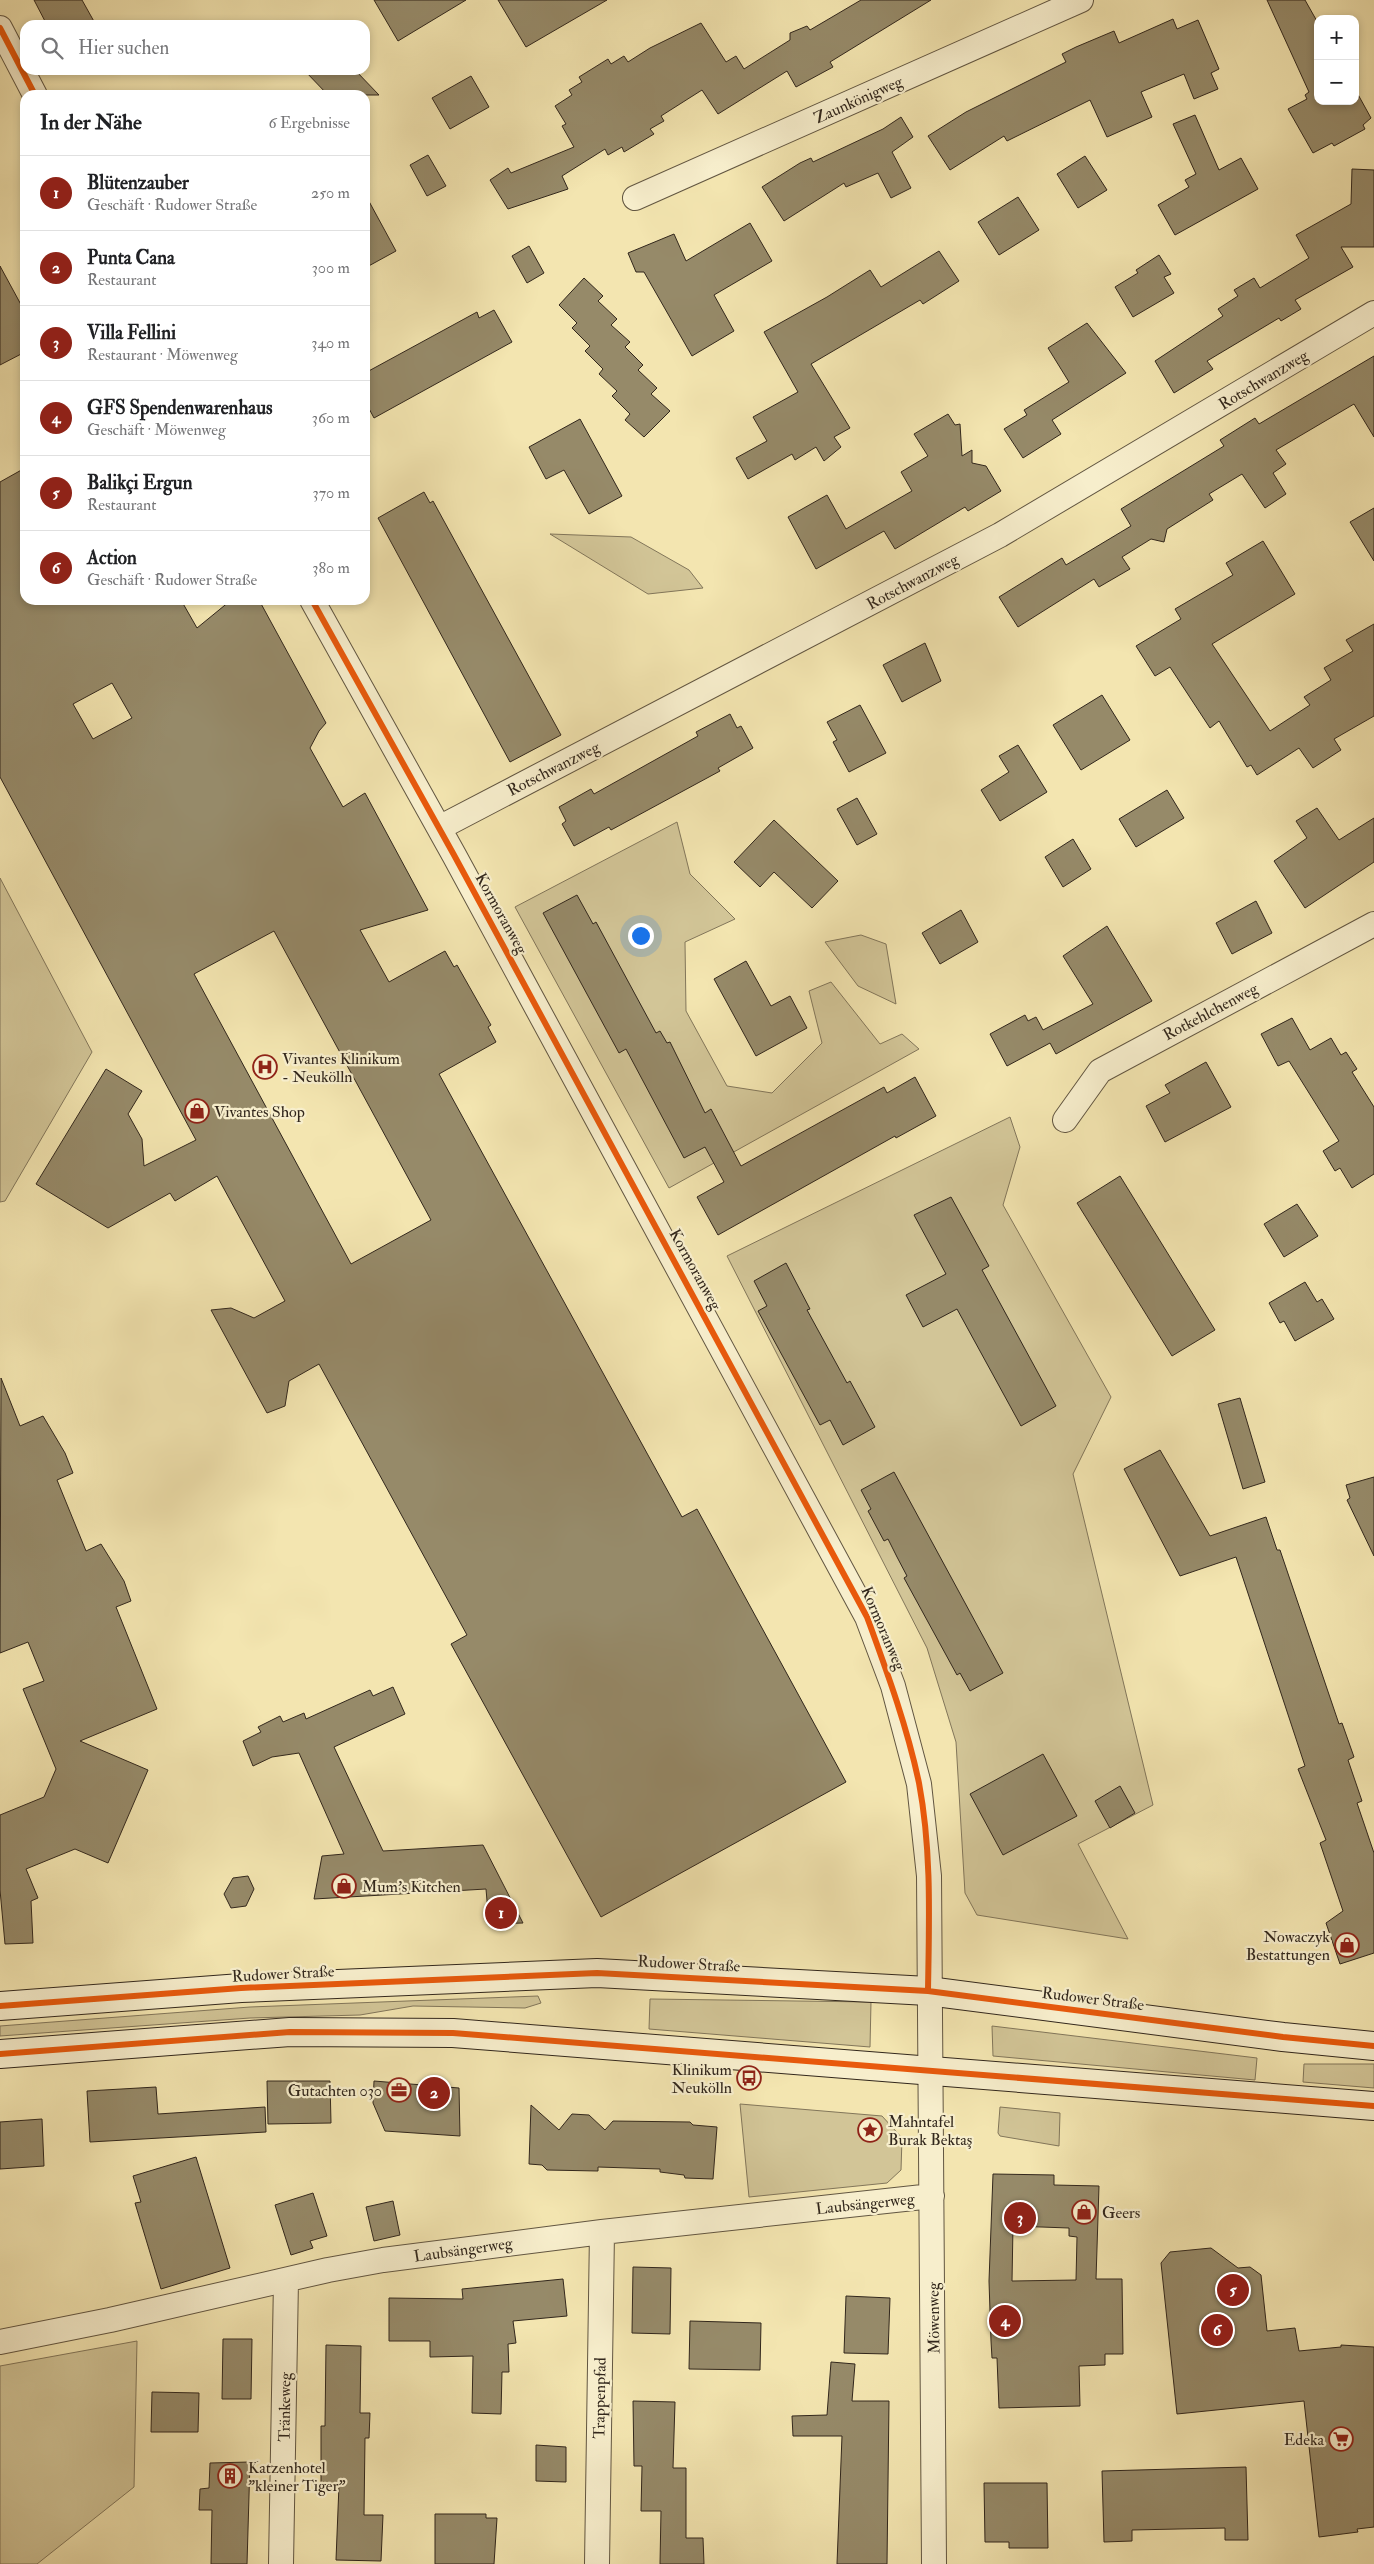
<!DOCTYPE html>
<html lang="de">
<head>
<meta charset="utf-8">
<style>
  :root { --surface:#fff; --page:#f2f2f2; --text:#202124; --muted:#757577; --line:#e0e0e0; --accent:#8f2418 }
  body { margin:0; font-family:"IM FELL Double Pica",serif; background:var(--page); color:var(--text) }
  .controls { position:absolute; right:15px; top:15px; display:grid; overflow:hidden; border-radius:10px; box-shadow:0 2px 8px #0003 }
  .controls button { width:45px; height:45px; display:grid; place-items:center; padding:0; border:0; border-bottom:1px solid var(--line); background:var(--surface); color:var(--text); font:25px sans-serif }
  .you { position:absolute; left:640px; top:935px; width:18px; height:18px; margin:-12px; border:4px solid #fff; border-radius:50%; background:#1a73e8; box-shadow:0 0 0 8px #1a73e833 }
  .badge { display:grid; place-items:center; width:32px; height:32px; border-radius:50%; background:var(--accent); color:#fff; font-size:16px; font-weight:700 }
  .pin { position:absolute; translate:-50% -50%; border:2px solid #fff; box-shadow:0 1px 5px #0006 }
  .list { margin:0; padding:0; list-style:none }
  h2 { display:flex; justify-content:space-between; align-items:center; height:65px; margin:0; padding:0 20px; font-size:21px }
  h2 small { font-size:16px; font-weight:400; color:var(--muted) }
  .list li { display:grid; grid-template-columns:32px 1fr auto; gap:15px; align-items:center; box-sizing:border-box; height:75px; padding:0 20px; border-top:1px solid var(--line) }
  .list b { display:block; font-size:19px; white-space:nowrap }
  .list p { margin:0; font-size:16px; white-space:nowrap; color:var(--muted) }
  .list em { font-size:16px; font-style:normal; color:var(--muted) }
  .icon { flex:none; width:28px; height:28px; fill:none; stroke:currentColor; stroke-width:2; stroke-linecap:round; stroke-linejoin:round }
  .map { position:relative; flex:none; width:1374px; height:2564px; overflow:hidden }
  .search { position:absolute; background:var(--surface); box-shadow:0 2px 8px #0003; left:20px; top:20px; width:350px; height:55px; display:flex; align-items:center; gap:12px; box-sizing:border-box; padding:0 18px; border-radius:15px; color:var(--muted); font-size:19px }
  .panel { position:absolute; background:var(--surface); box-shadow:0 2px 8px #0003; left:20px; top:90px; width:350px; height:515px; border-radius:15px }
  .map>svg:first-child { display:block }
</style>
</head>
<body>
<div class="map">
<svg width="1374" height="2564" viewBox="0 0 1374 2564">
  <rect width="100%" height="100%" fill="#f3e5b0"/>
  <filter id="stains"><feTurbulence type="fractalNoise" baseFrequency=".004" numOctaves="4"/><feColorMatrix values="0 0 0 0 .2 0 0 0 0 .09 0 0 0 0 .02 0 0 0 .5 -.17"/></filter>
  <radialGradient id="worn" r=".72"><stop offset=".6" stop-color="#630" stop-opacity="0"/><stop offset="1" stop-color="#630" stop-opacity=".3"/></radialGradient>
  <path fill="#d2c597" stroke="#82765a" d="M550,534L631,537L689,570L703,588L648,594Z
    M677,822L690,874L735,919L685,942L686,1011L727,1086L772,1093L822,1043L809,991L831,982L880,1044L902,1034L919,1049L669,1188L515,907Z
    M0,878L92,1052L5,1201L0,1202Z
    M861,935L886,944L896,1004L858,986L825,942Z
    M1010,1117L1020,1147L1003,1205L1111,1397L1073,1474L1153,1805L1078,1844L1128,1939L977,1915L965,1893L956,1742L927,1648L727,1256Z
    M538,1996L541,2003L525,2008L413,2006L360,2015L250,2018L0,2036V2026L250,2007Z
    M650,1999L871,2002L870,2047L649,2029Z
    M992,2026L1257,2058L1255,2080L993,2056Z
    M1304,2064H1374V2088L1303,2082Z
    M740,2104L882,2116L902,2138L901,2170L887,2183L749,2197Z
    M1000,2107L1060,2113L1059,2146L1000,2136L998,2133Z
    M137,2341L134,2487L37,2564H0V2366Z"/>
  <path fill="#968a69" stroke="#32271c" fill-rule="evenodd" d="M34,0H82L96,25H47Z
    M374,0H466L398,41Z
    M498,0H607L526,47Z
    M861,0H931L830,62L833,67L796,87L787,71L718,114L702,90L661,116L664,121L650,129L654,134L624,152L622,147L608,155L605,149L562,176L568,189L508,209L490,180L508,168L511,173L574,147L562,126L566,124L555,106L572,95L569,90L582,82L579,77L608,59L611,64L624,56L628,62L650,48L701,23L726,62L736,56L744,69L790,40V33L807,26L810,30Z
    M1267,0H1305L1318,23V101H1355V89L1371,118L1363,125L1365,129L1334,146L1332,143L1313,153L1288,109L1307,99L1305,95L1309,92Z
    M1173,19L1177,29L1198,20L1219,69L1211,73L1218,89L1194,99L1184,74L1141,92L1152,117L1107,137L1090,100L1007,141L1004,136L950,170L928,136L966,112L1066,62L1062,54L1076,47L1114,31L1119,43Z
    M304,70H355L379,95H328Z
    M471,76L489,107L450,129L432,98Z
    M1195,115L1219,170L1241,158L1258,189L1175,235L1158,205L1189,187L1185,180L1196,174L1173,124Z
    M901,117L913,137L892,152L911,188L891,198L878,173L846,187L844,183L784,221L762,187L800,163L811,158L813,162L883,129Z
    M428,155L446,186L427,196L410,165Z
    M1085,156L1107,190L1078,208L1057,174Z
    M1352,169L1374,170V247H1341L1353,267L1295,300L1301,309L1281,321L1279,318L1207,361L1213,369L1174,393L1155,361L1223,316L1218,309L1238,296L1234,290L1254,278L1260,288L1309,258L1296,235L1351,204Z
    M365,194L396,251L365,268Z
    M1018,197L1039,230L999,255L978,222Z
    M750,223L772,261L714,295L734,331L692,356L644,272H636L628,253L674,234L686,261Z
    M529,246L544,273L527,283L512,256Z
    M939,251L959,281L923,304L920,300L811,364L850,428L834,437L841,447L824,461L816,447L795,460L792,454L748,479L736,458L767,441L753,417L798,392L764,332L827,297L870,270L881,287Z
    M1159,255L1171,274L1164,277L1174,293L1133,317L1115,287L1138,273L1136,270Z
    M0,266L25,312V352L0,365Z
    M584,278L603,296L598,301L617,319L611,325L630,342L625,347L643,365L638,370L657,388L651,394L670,411L644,437L625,420L630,414L612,396L617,391L599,374L603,369L585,351L590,346L572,328L577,323L559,305Z
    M494,310L512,342L374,418L365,401V373L477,312L479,318Z
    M1087,323L1126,373L1052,420L1061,434L1023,458L1004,429L1027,415L1024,410L1069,382L1048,348Z
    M1374,356V437L1354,404L1276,450L1286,464L1273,473L1286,494L1265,508L1242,474L1209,494L1213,500L1167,529L1164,542L1151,539L1122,557L1130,569L1099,587L1094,579L1018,627L999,597L1062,558L1066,565L1131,526L1121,509L1224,446L1220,440L1255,418L1259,424Z
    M948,414L955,425L960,424L962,456L972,450V463L986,466L1001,491L968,511L965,507L895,549L884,531L816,569L788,517L827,495L846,529L912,491L901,472L928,456L914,434Z
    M580,419L622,496L589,514L564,470L546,479L529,447Z
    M25,468V600H181L197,628L230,601L259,600L326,723L319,731L310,748L343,807L365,793L428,910L360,930L389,982L445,951L454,967L457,965L491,1025L488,1027L496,1042L439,1074L682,1517L697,1509L846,1782L601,1917L451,1644L467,1635L319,1364L289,1381L285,1406L267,1413L211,1310L231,1308L254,1318L285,1301L217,1176L175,1201L170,1193L108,1228L36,1184L106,1069L142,1091L128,1114L142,1139L144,1166L196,1140L0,777V482ZM112,683L132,718L93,739L73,704ZM274,931L431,1220L351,1264L194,974Z
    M424,492L430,503L433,501L561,735L510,762L378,518Z
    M1374,508V561L1350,522Z
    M1263,541L1295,594L1212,644L1270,731L1310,705L1304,697L1331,680L1324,668L1353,651L1346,640L1374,624V716L1334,739L1341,750L1313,768L1299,748L1257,775L1251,765L1247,767L1219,721L1210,728L1170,667L1155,676L1136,646L1181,619L1175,609L1233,575L1226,563Z
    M925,643L941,681L902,702L883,665Z
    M1102,695L1130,740L1081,770L1053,725Z
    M860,705L886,753L849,772L833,742L837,740L827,722Z
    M730,714L737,728L741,726L753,748L718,768L720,771L611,830L609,827L574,846L562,824L566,821L559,807L591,789L594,794L698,736L696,732Z
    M1018,745L1047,792L1000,821L981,790L1009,772L999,756Z
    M1167,790L1184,818L1136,847L1119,819Z
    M857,798L877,834L857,845L837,809Z
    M1317,808L1339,840L1374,818V862L1305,908L1274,861L1307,838L1296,821Z
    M774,820L838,881L812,908L774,872L760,887L734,862Z
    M1073,839L1091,869L1063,887L1045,857Z
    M577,895L593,924L596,922L656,1033L660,1031L667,1043L670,1042L705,1113L711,1109L741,1166L884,1087L887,1093L915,1077L936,1116L896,1138L895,1136L718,1235L697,1197L724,1182L705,1147L684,1158L626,1049L619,1053L543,913Z
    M1256,901L1272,933L1232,954L1216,923Z
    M961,910L978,942L940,964L922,933Z
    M1107,926L1152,1001L1056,1054L1050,1043L1007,1066L990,1034L1025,1015L1028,1021L1036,1017L1043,1030L1093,1004L1063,956Z
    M746,961L771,1006L790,996L807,1028L756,1056L714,979Z
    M1292,1018L1310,1050L1331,1038L1341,1055L1346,1052L1357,1069L1352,1072L1374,1107V1174L1352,1188L1340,1168L1335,1171L1323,1151L1339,1141L1289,1061L1278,1066L1261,1034Z
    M1206,1062L1231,1107L1165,1142L1146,1106L1170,1093L1165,1085Z
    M1120,1176L1215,1330L1172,1356L1077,1203Z
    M951,1197L989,1266L982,1270L1056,1406L1021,1426L957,1309L923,1327L906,1295L946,1274L914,1215Z
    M1297,1204L1318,1236L1284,1257L1264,1224Z
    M786,1263L810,1309L807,1310L847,1383L850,1381L875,1427L843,1445L830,1420L820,1425L758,1311L767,1306L754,1281Z
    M1305,1282L1317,1302L1322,1299L1334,1319L1295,1341L1284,1321L1280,1323L1269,1303Z
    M1,1378L20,1426L43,1416L65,1453L73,1473L57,1480L86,1551L101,1544L124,1581L131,1601L116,1607L157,1709L80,1741L148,1770L108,1863L75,1849L26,1869L38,1898L31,1901L33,1943L5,1944L0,1890V1815L44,1797L56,1769L23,1689L44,1681L28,1642L0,1653Z
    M1240,1398L1265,1482L1243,1489L1218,1404Z
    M1160,1450L1210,1536L1266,1517L1277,1550H1280L1339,1724L1342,1723L1354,1757L1348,1760L1362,1801L1357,1803L1374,1853V1953L1340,1964L1326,1923L1343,1911L1320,1843L1326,1840L1298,1769L1305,1766L1236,1557L1180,1576L1124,1469Z
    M894,1472L1003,1673L970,1691L960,1673L957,1675L904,1578L907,1576L897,1557L888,1539L884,1541L868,1511L871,1509L861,1490Z
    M1374,1477V1556L1347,1500L1350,1498L1346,1485Z
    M393,1687L405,1714L334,1747L383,1851L483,1845L523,1923L489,1924L486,1889L314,1899L322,1856L344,1854L299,1753L272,1757L253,1766L243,1741L261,1732L258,1727L280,1716L283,1722L304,1713L306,1719L370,1690L373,1696Z
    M1043,1754L1077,1816L1003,1855L970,1794Z
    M1120,1786L1135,1813L1110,1828L1095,1801Z
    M248,1876L254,1889L246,1906L231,1908L224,1894L233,1878Z
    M267,2081H330L331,2123L268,2124Z
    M374,2081L459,2088L460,2136L385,2131L373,2103Z
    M156,2087L158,2114L265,2107L266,2132L90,2142L87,2091Z
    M531,2105L559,2130L572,2114L589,2115L605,2130L613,2121L690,2122L693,2125L717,2127L713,2179L685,2178L684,2175L660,2172V2169L598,2167V2171L547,2170L542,2165L529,2164Z
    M42,2119L44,2166L0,2169V2122Z
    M196,2157L230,2268L161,2289L135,2203L141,2202L133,2176Z
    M993,2174L1054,2175V2185L1099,2186L1096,2279H1122L1123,2354H1105V2365L1079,2366L1080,2406L999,2408L997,2358H992L991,2341L989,2281ZM1013,2226L1069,2228V2236L1077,2237L1076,2280L1012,2281Z
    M313,2193L327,2236L310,2241L313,2248L291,2255L275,2205Z
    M393,2201L400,2235L374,2241L366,2207Z
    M1211,2248L1238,2268L1250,2267L1261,2275L1267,2331L1295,2328L1299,2351L1341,2347V2345L1374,2347V2527L1357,2529L1358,2532L1319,2537L1304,2401L1177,2414L1161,2263L1170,2252Z
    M633,2267L671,2268L670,2334L632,2333Z
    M563,2279L567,2316L513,2321L516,2343L508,2344L509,2372H502L501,2414L472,2413L473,2356L430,2357V2341H389V2298L463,2299L462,2289Z
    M846,2296L890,2298L888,2354L844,2353Z
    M690,2321L761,2323L760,2370L689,2369Z
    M223,2339H252L251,2399H222Z
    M326,2345L361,2346L360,2413H370L369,2438H365L364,2515H383L381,2561L336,2560L339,2485H321V2426H325Z
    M831,2362L855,2364L852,2401H889L887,2564H837L842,2436H793L792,2416L827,2415Z
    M152,2392L199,2393L198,2432H151Z
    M633,2401L675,2402L673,2468H686V2538H703L704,2564H660L661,2511H641L642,2466H634Z
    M536,2445L566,2447V2482L536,2481Z
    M250,2462L247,2564H211L212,2510H199L200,2489L209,2488L210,2463Z
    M1246,2467L1248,2540H1225V2528L1132,2530V2541L1104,2542L1102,2471Z
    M984,2483H1047L1048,2548H1009V2542H985Z
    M435,2514H486V2518H497L494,2564H435Z"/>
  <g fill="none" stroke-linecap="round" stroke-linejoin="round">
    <g stroke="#625641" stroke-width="26">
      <path id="minor" d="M0,28L35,95
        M635,198L1081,0
        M312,600L454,855L867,1617L893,1686L919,1784L929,1876L934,2564
        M439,828L1000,535L1374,313
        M1065,1120L1100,1071L1374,924
        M0,2342L110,2320L328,2270L383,2260L602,2232L932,2196
        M281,2564L286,2280
        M597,2564L602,2232"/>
    </g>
    <g stroke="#32271c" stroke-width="30">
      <path id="secondary" d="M0,2006L241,1988L597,1973L928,1991L1283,2037L1374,2046
        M0,2054L290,2032L453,2033L1374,2106"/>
    </g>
    <use href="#minor" stroke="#f7eecc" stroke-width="24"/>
    <use href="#secondary" stroke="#f7eecc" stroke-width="28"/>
    <g stroke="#f7eecc" stroke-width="9">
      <path id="cycleway" d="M0,28L35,95
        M312,600L454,855L867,1617C887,1672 907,1726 919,1783C932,1852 929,1922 928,1991
        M0,2006L241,1988L597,1973L928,1991L1283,2037L1374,2046
        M0,2054L290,2032L453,2033L1374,2106"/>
    </g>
    <use href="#cycleway" stroke="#e8590c" stroke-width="6"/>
  </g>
  <defs>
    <g id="hospital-ring" transform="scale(1.25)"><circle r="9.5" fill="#f7eecc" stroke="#8f2418" stroke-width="1.5"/><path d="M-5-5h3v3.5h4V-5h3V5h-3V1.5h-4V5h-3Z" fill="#8f2418"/></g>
    <g id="shop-ring" transform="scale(1.25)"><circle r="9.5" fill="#f7eecc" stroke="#8f2418" stroke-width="1.5"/><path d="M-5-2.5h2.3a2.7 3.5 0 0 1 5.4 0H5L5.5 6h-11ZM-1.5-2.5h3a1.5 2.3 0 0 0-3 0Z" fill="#8f2418"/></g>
    <g id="bus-ring" transform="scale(1.25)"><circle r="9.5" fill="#f7eecc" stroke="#8f2418" stroke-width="1.5"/><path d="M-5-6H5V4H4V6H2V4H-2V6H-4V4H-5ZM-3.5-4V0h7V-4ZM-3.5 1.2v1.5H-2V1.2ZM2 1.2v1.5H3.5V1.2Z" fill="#8f2418"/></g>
    <g id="office-ring" transform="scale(1.25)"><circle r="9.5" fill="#f7eecc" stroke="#8f2418" stroke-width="1.5"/><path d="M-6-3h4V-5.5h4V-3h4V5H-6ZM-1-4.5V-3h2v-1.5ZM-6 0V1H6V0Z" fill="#8f2418"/></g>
    <g id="sight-ring" transform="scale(1.25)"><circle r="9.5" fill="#f7eecc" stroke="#8f2418" stroke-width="1.5"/><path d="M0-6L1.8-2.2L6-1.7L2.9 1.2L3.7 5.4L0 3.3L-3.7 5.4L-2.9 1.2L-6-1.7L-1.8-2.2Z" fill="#8f2418"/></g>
    <g id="supermarket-ring" transform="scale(1.25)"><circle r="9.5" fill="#f7eecc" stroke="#8f2418" stroke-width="1.5"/><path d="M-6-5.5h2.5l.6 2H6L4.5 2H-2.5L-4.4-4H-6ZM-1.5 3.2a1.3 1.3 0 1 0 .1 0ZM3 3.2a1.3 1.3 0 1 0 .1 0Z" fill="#8f2418"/></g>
    <g id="building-ring" transform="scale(1.25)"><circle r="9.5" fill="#f7eecc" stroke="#8f2418" stroke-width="1.5"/><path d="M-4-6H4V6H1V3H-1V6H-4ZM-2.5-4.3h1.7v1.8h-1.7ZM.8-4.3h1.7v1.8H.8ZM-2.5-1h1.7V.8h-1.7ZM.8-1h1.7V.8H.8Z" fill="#8f2418"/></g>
  </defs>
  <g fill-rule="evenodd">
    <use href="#hospital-ring" x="265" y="1067"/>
    <use href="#shop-ring" x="197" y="1111"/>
    <use href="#shop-ring" x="344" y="1886"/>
    <use href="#shop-ring" x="1347" y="1945"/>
    <use href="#bus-ring" x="749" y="2078"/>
    <use href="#office-ring" x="399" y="2090"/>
    <use href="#sight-ring" x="870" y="2130"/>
    <use href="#shop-ring" x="1084" y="2212"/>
    <use href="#supermarket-ring" x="1341" y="2439"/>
    <use href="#building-ring" x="230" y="2476"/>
  </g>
  <g text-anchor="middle" stroke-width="4.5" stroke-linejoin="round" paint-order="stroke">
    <g font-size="16" fill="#32271c" stroke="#f7eecc">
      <text transform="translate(858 99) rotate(-24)" y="6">Zaunkönigweg</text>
      <text transform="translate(1263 379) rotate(-31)" y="6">Rotschwanzweg</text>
      <text transform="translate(912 581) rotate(-28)" y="6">Rotschwanzweg</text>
      <text transform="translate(553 768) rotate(-27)" y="6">Rotschwanzweg</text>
      <text transform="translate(502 913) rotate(61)" y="6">Kormoranweg</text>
      <text transform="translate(1210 1011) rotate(-28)" y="6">Rotkehlchenweg</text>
      <text transform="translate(696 1269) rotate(61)" y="6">Kormoranweg</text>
      <text transform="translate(884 1628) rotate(67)" y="6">Kormoranweg</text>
      <text transform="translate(689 1963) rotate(3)" y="6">Rudower Straße</text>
      <text transform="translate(283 1973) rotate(-3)" y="6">Rudower Straße</text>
      <text transform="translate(1093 1998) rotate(7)" y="6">Rudower Straße</text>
      <text transform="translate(865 2203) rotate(-6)" y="6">Laubsängerweg</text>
      <text transform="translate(463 2249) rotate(-8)" y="6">Laubsängerweg</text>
      <text transform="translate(933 2318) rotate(-91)" y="6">Möwenweg</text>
      <text transform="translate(599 2398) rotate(-89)" y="6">Trappenpfad</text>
      <text transform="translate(284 2407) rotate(-89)" y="6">Tränkeweg</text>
    </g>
    <g font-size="16" fill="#32271c" stroke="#f7eecc" text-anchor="start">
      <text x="282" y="1064">Vivantes Klinikum<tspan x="282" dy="18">- Neukölln</tspan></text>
      <text x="214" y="1117">Vivantes Shop</text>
      <text x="362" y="1892">Mum's Kitchen</text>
      <text x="1330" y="1942" text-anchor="end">Nowaczyk<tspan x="1330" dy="18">Bestattungen</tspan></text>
      <text x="732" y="2075" text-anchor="end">Klinikum<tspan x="732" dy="18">Neukölln</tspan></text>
      <text x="382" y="2096" text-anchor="end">Gutachten 030</text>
      <text x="888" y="2127">Mahntafel<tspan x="888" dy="18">Burak Bektaş</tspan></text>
      <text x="1102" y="2218">Geers</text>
      <text x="1324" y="2445" text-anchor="end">Edeka</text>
      <text x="248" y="2473">Katzenhotel<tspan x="248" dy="18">"kleiner Tiger"</tspan></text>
    </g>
  </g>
  <rect width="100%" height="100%" filter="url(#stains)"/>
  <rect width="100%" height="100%" fill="url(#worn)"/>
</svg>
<div class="controls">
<button>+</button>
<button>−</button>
</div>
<div class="you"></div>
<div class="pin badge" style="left:501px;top:1913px">1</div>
<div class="pin badge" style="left:434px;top:2093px">2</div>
<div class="pin badge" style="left:1020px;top:2218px">3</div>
<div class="pin badge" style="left:1005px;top:2321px">4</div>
<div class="pin badge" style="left:1233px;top:2290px">5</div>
<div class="pin badge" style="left:1217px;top:2330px">6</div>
<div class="search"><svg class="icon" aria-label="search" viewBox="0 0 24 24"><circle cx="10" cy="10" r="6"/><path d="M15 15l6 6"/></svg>Hier suchen</div>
<section class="panel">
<h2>In der Nähe<small>6 Ergebnisse</small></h2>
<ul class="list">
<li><span class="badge">1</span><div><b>Blütenzauber</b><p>Geschäft · Rudower Straße</p></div><em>250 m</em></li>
<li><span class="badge">2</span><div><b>Punta Cana</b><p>Restaurant</p></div><em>300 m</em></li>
<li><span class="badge">3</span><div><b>Villa Fellini</b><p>Restaurant · Möwenweg</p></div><em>340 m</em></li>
<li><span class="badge">4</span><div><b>GFS Spendenwarenhaus</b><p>Geschäft · Möwenweg</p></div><em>360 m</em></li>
<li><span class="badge">5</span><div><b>Balikçi Ergun</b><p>Restaurant</p></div><em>370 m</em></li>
<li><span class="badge">6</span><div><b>Action</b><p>Geschäft · Rudower Straße</p></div><em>380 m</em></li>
</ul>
</section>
</div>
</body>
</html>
